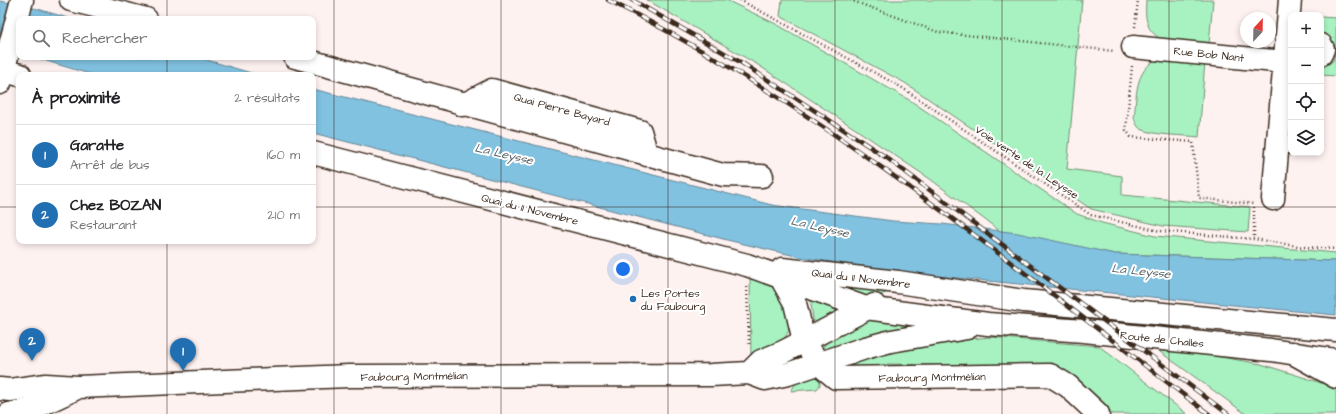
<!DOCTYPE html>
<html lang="fr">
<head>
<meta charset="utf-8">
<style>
  :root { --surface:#fff; --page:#f6f6f6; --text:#202124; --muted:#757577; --line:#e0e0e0; --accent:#1f6fb2 }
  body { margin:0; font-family:"Architects Daughter",sans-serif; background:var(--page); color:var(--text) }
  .controls { position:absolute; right:12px; top:12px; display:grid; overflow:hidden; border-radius:8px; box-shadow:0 2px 6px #0003 }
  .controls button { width:36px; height:36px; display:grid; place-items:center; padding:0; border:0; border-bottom:1px solid var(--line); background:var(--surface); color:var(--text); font:20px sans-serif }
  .compass { position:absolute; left:1240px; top:12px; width:36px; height:36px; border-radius:50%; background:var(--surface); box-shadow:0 2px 6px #0003; rotate:22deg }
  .you { position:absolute; left:623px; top:269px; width:14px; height:14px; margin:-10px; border:3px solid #fff; border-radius:50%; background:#1a73e8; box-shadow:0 0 0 6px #1a73e833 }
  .badge { display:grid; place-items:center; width:26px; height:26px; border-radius:50%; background:var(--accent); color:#fff; font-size:13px; font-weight:700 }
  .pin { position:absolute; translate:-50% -33px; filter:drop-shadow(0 1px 2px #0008) }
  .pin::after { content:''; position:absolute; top:21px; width:14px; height:12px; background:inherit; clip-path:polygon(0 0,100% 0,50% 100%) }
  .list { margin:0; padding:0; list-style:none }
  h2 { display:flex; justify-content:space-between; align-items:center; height:52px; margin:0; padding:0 16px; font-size:17px }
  h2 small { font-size:13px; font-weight:400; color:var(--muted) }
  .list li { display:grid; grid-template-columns:26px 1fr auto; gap:12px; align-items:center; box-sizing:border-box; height:60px; padding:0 16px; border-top:1px solid var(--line) }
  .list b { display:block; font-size:15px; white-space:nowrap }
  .list p { margin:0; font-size:13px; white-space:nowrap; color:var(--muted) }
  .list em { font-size:13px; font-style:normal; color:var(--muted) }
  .icon { flex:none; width:22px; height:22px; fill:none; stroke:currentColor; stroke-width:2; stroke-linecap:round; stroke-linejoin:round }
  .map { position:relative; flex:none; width:1336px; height:414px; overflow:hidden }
  .search { position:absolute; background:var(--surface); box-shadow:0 2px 6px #0003; left:16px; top:16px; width:300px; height:44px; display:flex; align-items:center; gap:10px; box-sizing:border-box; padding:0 14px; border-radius:8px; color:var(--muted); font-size:15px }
  .panel { position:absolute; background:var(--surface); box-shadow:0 2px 6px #0003; left:16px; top:72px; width:300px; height:172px; border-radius:8px }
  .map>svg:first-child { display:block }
</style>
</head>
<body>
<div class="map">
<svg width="1336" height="414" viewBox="0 0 1336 414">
  <rect width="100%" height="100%" fill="#fef2f1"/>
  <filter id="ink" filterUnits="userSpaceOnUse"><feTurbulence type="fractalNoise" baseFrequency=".025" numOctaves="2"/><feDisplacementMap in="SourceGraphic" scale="8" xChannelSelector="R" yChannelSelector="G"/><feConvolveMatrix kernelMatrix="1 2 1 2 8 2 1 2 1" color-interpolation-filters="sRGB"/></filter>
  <g filter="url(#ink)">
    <path fill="#a8f2c1" stroke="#728e70" d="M647,0H726L776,24L911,101L1077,214L1102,223L1155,236L1336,253V261L1115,254L1000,231L930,179L857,130L758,65Z
      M782,0H1082L1067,169L1122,176V195L1250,207L1248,232L1163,226L1091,209L905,83L780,16Z
      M1146,0H1213L1209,44L1161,39C1145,30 1145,17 1146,0Z
      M1321,17L1336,18V76L1321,75V69L1333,61L1336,50L1328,37L1321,32Z
      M1157,59L1205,61L1199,137C1183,135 1155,136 1141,129C1137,127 1136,123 1134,118C1137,95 1134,72 1157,59Z
      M750,275L783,290C785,300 791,315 790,325C787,344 767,353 751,360Z
      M817,277L887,291L886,293L863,301Z
      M810,297L841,309L814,326Z
      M857,318L937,324L825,351L822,349L828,340Z
      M990,337L1099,346L1187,414H1108L1102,408L999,367L889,364L866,370H845L842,367L884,353L939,342Z
      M1156,349L1204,354L1261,364L1328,385L1336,389V414H1246Z
      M816,373L820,380V385L817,389L791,391L797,381Z"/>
    <path fill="#81c2e1" stroke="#658593" d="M0,1L38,9L71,19H19L0,48Z
      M33,57H197L258,75H93Z
      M313,89L772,205L893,221L942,224L1018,233L1115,254L1334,261H1336V315L896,272L800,257L731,241L313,133Z"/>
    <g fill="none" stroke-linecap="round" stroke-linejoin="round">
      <g stroke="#3b2a1e" stroke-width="25">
        <path id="minor" d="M71,0L146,19
          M1321,45L1323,49L1321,54
          M1133,47L1284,62
          M295,57L723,175L762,176
          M0,83L22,0
          M463,105L492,90L640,131L647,155
          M1273,199L1290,0
          M804,341L819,364L836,378L1050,375L1068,386L1098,414"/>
      </g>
      <g stroke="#3b2a1e" stroke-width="25">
        <path id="major" d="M0,70L20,75
          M313,153L747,265L866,308L988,324L1084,331L1271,350L1336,360
          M782,269L898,282L1024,301L1336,330
          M781,278L795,303L804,341
          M749,373L761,361L783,352L874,305
          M0,389L10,390L46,385L78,387L349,376L711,375L749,373L765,379L788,374L865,348L891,341L967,328
          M9,414L32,409L77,388"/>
      </g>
      <g stroke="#3b2a1e" stroke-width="25">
        <path id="highway" d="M1293,353L1336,377"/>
      </g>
      <path stroke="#3b2a1e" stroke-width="2.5" stroke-dasharray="1 3" stroke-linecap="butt" d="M740,0L901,87L1091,215L1160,231L1254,239L1304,247L1336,249
        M850,0L938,32L1114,51
        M1135,27L1138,0
        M1132,66L1126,130L1131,137L1193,142L1199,198L1254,204
        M1254,207V239
        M747,287L749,344"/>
      <use href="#minor" stroke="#fff" stroke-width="22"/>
      <use href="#major" stroke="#fff" stroke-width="22"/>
      <use href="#highway" stroke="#fff" stroke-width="22"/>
      <g stroke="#3b2a1e" stroke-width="4.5">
        <path id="rail" d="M608,0C826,109 1015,268 1209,414
          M632,0L742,63L887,158L1228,414"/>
      </g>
      <use href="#rail" stroke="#fff" stroke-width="3" stroke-dasharray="9" stroke-linecap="butt"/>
    </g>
  </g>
  <path fill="none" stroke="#3b2a1e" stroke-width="1" stroke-opacity="0.55" d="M167,0V19M334,0V414M501,0V414M668,0V414M835,0V414M1002,0V414M1169,0V414M167,57V75M0,207H19M313,207H1336M167,241V414"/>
  <circle fill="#1f6fb2" stroke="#fff" stroke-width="1.5" cx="633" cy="299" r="4"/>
  <g text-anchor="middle" stroke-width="4" stroke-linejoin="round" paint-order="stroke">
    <g font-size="11" fill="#3b2a1e" stroke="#fff">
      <text transform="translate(1209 54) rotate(6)" y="4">Rue Bob Nant</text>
      <text transform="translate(562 109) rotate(15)" y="4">Quai Pierre Bayard</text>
      <text transform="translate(1027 162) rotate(34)" y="4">Voie verte de la Leysse</text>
      <text transform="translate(530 209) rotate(14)" y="4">Quai du 11 Novembre</text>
      <text transform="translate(861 278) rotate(7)" y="4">Quai du 11 Novembre</text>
      <text transform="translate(1162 339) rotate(6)" y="4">Route de Challes</text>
      <text transform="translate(414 376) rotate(-1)" y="4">Faubourg Montmélian</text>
      <text transform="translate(932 377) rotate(-1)" y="4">Faubourg Montmélian</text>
    </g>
    <g font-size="11" fill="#3b2a1e" stroke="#fff" text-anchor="start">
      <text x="641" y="297">Les Portes<tspan x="641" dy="13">du Faubourg</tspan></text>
    </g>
    <g font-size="12" font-style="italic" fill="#545f62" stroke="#fff">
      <text transform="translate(504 154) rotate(13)" y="4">La Leysse</text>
      <text transform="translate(820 227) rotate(13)" y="4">La Leysse</text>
      <text transform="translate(1141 271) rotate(6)" y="4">La Leysse</text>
    </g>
  </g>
</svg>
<div class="controls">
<button>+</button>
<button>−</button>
<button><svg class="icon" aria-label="locate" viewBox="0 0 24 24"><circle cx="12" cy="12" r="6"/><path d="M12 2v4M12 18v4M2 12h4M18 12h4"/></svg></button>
<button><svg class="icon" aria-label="layers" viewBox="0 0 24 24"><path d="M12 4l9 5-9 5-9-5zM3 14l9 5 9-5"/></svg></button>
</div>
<svg class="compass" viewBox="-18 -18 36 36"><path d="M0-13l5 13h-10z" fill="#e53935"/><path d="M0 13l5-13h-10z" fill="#757577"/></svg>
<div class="you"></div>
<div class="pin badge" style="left:183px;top:371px">1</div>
<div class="pin badge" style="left:32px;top:361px">2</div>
<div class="search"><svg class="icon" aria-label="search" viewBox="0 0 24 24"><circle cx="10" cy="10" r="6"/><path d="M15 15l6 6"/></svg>Rechercher</div>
<section class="panel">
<h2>À proximité<small>2 résultats</small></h2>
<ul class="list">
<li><span class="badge">1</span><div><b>Garatte</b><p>Arrêt de bus</p></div><em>160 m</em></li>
<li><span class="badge">2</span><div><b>Chez BOZAN</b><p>Restaurant</p></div><em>210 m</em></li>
</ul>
</section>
</div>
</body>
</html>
